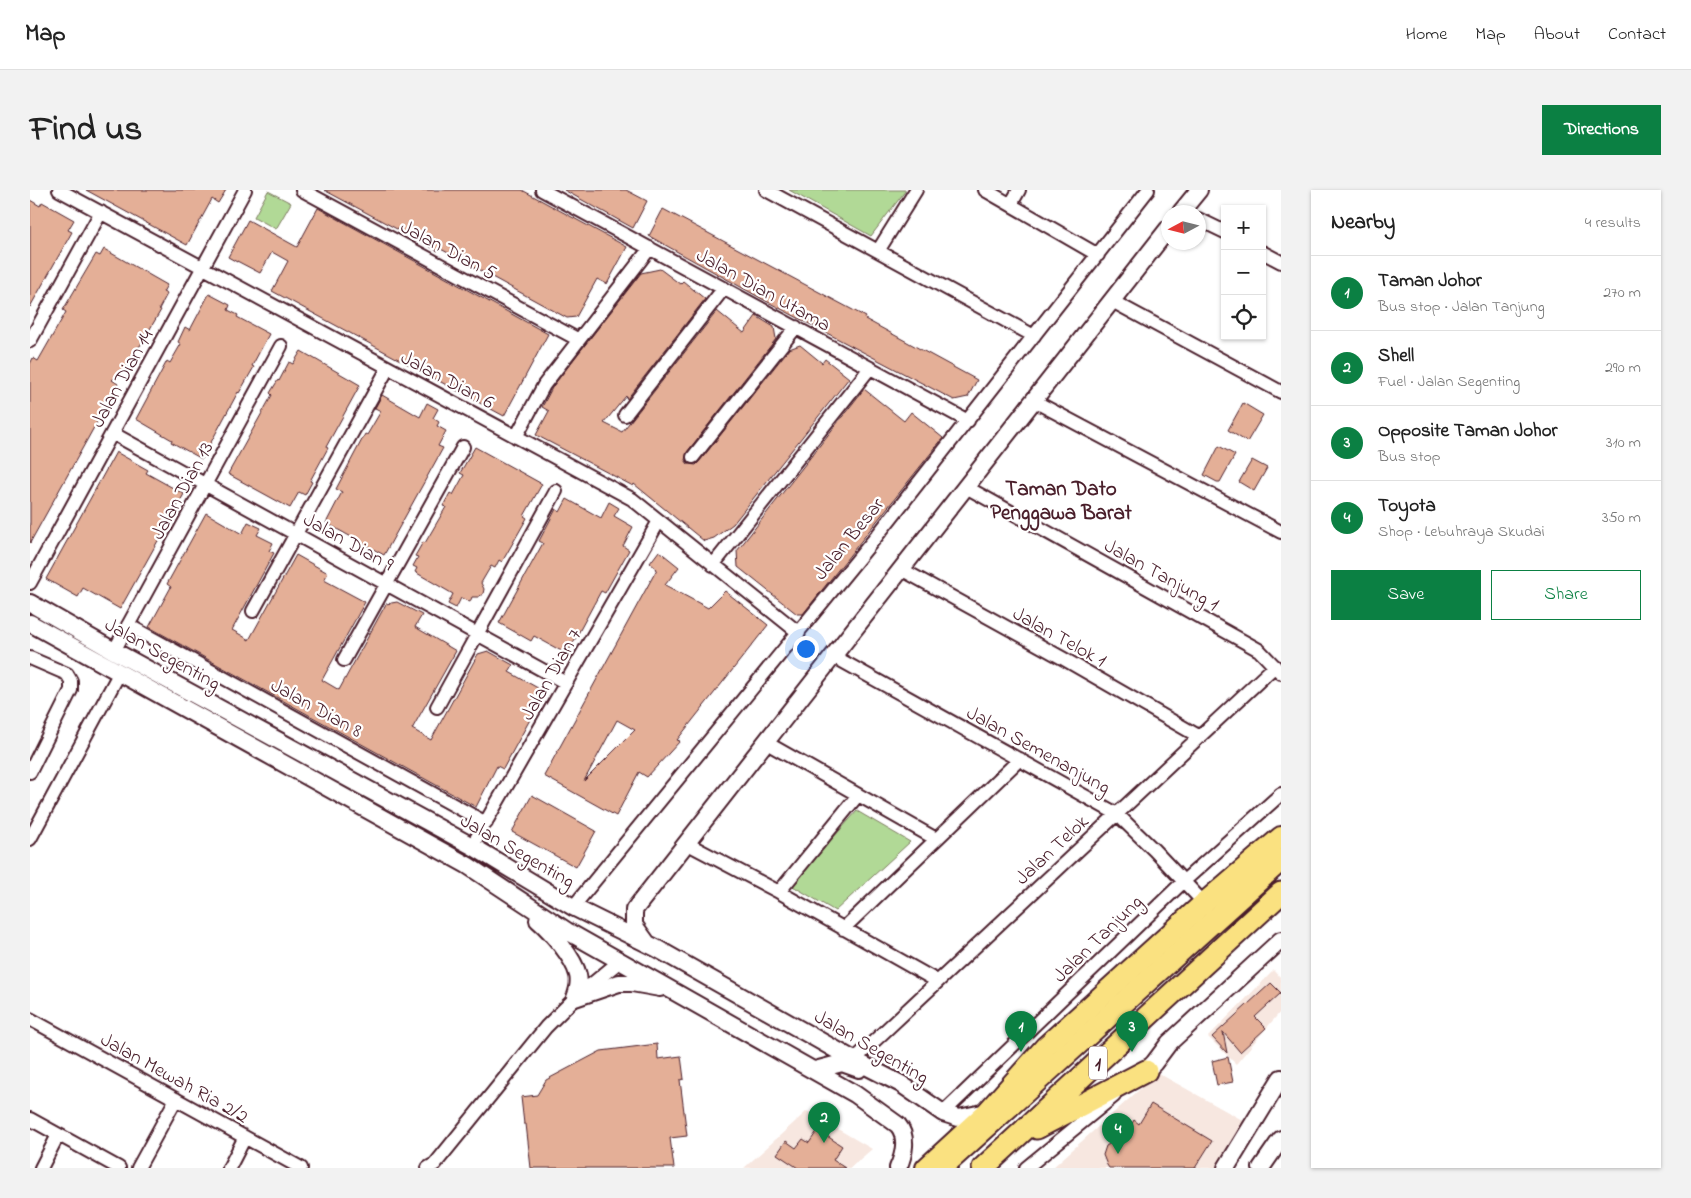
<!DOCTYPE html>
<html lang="en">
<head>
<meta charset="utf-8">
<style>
  :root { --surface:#fff; --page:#f2f2f2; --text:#222; --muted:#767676; --line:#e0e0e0; --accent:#0b8043 }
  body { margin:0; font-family:"Indie Flower",sans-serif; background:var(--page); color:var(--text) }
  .controls { position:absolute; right:15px; top:15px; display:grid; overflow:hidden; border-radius:0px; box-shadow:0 1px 4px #0004 }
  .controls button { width:45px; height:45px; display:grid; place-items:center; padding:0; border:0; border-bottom:1px solid var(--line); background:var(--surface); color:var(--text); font:25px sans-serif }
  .compass { position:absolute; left:1131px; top:15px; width:45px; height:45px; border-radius:50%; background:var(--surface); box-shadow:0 1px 4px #0004; rotate:263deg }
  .you { position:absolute; left:775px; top:458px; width:18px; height:18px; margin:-12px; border:4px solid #fff; border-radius:50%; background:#1a73e8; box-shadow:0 0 0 8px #1a73e833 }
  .badge { display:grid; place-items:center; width:32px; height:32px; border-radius:50%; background:var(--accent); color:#fff; font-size:16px; font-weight:700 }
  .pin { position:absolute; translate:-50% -41px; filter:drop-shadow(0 1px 2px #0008) }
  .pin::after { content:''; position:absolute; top:26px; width:18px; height:15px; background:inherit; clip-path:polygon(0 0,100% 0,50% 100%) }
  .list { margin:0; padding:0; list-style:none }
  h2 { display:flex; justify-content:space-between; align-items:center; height:65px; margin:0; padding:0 20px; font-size:21px }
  h2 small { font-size:16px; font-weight:400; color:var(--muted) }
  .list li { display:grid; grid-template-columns:32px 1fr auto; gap:15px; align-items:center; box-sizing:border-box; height:75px; padding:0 20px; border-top:1px solid var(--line) }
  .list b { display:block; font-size:19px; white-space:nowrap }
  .list p { margin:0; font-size:16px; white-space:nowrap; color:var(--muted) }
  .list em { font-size:16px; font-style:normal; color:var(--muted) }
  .actions { display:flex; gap:10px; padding:15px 20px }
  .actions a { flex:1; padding:11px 0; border:1px solid var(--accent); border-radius:0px; text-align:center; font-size:18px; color:var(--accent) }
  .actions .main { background:var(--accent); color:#fff }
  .icon { flex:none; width:28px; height:28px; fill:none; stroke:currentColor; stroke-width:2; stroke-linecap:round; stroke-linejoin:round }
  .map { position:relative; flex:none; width:1251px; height:978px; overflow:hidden; border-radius:0px }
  header { display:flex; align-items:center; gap:30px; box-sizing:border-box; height:70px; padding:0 25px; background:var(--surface); border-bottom:1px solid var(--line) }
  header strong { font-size:24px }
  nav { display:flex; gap:28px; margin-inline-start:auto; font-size:18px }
  .intro { display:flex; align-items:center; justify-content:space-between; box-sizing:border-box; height:120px; padding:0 30px }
  h1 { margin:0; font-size:35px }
  .button { padding:12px 22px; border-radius:0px; background:var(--accent); color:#fff; font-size:18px; font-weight:700 }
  main { display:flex; gap:30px; padding:0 30px }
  aside { flex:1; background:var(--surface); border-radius:0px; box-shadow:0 1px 4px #0004 }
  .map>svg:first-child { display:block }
</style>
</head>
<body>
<header>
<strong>Map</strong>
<nav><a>Home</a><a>Map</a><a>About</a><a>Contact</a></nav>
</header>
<div class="intro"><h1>Find us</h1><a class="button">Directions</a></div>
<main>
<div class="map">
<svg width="1251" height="978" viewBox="0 0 1251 978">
  <rect width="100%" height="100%" fill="#fff"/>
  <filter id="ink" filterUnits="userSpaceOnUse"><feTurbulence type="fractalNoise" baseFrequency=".02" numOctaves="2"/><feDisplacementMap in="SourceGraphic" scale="10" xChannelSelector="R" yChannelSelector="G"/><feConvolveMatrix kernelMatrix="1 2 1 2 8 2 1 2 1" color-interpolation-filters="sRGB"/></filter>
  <g filter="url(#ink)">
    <path fill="#f7e7e0" d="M1244,780L1251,788V821L1206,874L1178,847Z
      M1128,883L1214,931L1186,978H1022Z
      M777,921L842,959L820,978H714Z"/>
    <path fill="#b1d996" stroke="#7e7c60" d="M759,0H876L841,46Z
      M238,1L261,13L246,39L224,27Z
      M827,621L880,652L805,721L761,695Z"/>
    <path fill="#e4af97" stroke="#4a1f2b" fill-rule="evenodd" d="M56,0H196L188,13L182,9L157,55Z
      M294,0H492L597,57L577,94L567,89L546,127L537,128L409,58L408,61Z
      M534,0H596L617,11L603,38Z
      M0,10L10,16L12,12L44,30L38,40L42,42L0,117Z
      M288,18L518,144L474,226L242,101L258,71L242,62L230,83L207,71V72L198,67L218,30L267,57Z
      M633,19L836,127L835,129L947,190L938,207L924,210L736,111L619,46Z
      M74,59L137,95L133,102L137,104L129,119L131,120L110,156L106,159L97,178L82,190L88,194L0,353V174L3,168L8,171L36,122L33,120L66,64L70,66Z
      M630,79L650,94L653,91L675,109L597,209L596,206L574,233L592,242L687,121L714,143L726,126L744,137L746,149L657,262L655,270L658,274L666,275L669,272L759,159L770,155L792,173L795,169L819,188L703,334L684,348L674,351L604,294L603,296L506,245L519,221L512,217L523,196L611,83Z
      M179,104L200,115L198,120L208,125L207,127L239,144L222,176L224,177L209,203L208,202L172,269L141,252L142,250L106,229L137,171L140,173L151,154L148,152L155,137L160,140Z
      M271,161L330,195L296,257L298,258L280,291L282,292L275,305L269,302L260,318L198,284L242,205L240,203L248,190L249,191L259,172L263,174Z
      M834,199L874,231L881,222L913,248L773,424H767L708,377L707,361Z
      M352,205L390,227L397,213L408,219L403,228L409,232L407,236L416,241L408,256L413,258L354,365L296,333L312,302L306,299L335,244L337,245L351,221L345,218Z
      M1213,213L1233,225L1217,252L1198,240Z
      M1189,256L1205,265L1190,292H1187L1174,285Z
      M445,257L512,294L494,326L497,328L472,372L469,370L465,378L461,376L451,393L454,399L453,404L448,407H442L440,412L431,408L426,418L418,414L423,404L385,382L387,378L383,376L388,367L385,366L393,352L395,353L416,317L413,316L420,303L423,305L434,285L430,283Z
      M86,262L118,280L116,283L154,304L90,419L53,398L48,407L16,389Z
      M1222,270L1237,278L1224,301L1209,292Z
      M537,309L571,328L579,312L589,318L584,326L603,337L593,356L599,360L575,403L571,401L537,464L504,446L501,451L469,433L513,353L509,351L526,319L530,322Z
      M176,323L212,344L218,332L231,338L227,345L243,353L239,361L244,363L202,440L211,445L219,450L266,365L298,383L294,390L335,412L292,490L309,500L356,414L367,412L392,425L385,437L426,461L382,539L401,550L448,464L458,461L483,475L479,482L515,502L473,579L467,576L446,617L119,437L141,397L137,394Z
      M629,361L649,377L635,395L678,418L695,401L738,435L647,550L650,551L617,587L609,582L586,626L514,586L627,379L620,373ZM587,530L605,540L554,591Z
      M502,605L566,641L546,677L482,642Z
      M1241,793L1251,803L1225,827L1236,838L1210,862L1193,842L1197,863L1182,847Z
      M627,854L628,869L651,866L654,889L650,890L657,946L640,948L644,978H501L496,934H494L491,907L507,905L516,890L571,861Z
      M1198,867L1203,892L1187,895L1182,871Z
      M1121,914L1182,951L1165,978H1079L1077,975L1073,965L1076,956L1085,950L1093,948L1104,930L1109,934Z
      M788,940L812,956L803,970L815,978H768L747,964L756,951L766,958L773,949L779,953Z"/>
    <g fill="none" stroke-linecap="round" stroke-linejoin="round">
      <g stroke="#4a1f2b" stroke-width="16">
        <path id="minor" d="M29,0L602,309L769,443
          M272,0L549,150
          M512,0L938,231
          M736,0L1004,146
          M955,0L1068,65
          M981,14L989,0
          M1168,29L1195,42
          M848,61L886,0
          M1232,62L1251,72
          M1082,111L1251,202
          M0,151L71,22
          M1004,211L1251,342
          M595,225L694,98
          M82,243L536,493
          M486,247L514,195L620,58
          M663,267L766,137
          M936,297L1229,460L1251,483
          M683,375L840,178
          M871,379L1034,469L1170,547
          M0,393L215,0
          M223,421L358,178
          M98,435L456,633
          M84,461L251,156
          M803,466L1087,624L1124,660L1174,713
          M0,468L37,484L41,491V500L0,582
          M314,470L433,257
          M407,517L526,301
          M735,552L906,649
          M0,649L90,482
          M656,653L749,702L907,791
          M442,656L629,331
          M749,702L828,605
          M543,717L846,347L1118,0
          M813,739L990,569
          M0,829L271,978
          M824,870L1245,476
          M913,923L1154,691L1251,604
          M0,929L89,978
          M11,978L28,945
          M108,978L146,909
          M199,978L215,947
          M398,978L405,974L516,837L545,808L590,771
          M996,978L1084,906"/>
      </g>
      <g stroke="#4a1f2b" stroke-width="20">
        <path id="tertiary" d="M1151,22L1169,0
          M0,413L84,461L442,656L543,717L626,758L824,870L871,894L913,923L929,928L957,922
          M0,433L437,675L537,741L825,904L868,935C878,947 874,965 868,978
          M508,730C521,741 544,768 548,785C550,793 548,800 545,808
          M617,753L604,735V720L1138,39
          M545,808L589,793H602L630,798
          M785,880L812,873L829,879
          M1116,881L1124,873L1139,853L1251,750
          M1196,978L1251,888
          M1231,978L1251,949"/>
      </g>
      <g stroke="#4a1f2b" stroke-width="24">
        <path id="primary" d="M896,978L957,922L1015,857L1174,713L1251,647"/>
      </g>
      <g stroke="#4a1f2b" stroke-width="25">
        <path id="trunk" d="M1007,938L1116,881
          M911,978L1251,670
          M953,978L1251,703"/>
      </g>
      <use href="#minor" stroke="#fff" stroke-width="12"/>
      <use href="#tertiary" stroke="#fff" stroke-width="16"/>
      <use href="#primary" stroke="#fae180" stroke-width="20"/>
      <use href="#trunk" stroke="#fae180" stroke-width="21"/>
    </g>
  </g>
  <g text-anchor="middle" stroke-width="4.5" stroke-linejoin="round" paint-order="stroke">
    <rect fill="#fff" stroke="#80626b" stroke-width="1" x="1059" y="856.5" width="18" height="33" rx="4"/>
    <g font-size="19" font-weight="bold" fill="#4a1f2b">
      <text x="1068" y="880">1</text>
    </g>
    <g font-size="20" fill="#4a1f2b" stroke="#fff">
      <text transform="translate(419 59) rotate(28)" y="7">Jalan Dian 5</text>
      <text transform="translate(734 99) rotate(29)" y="7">Jalan Dian Utama</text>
      <text transform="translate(91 188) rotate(-61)" y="7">Jalan Dian 14</text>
      <text transform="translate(418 189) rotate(28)" y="7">Jalan Dian 6</text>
      <text transform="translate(151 300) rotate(-61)" y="7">Jalan Dian 13</text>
      <text transform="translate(818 348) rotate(-51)" y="7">Jalan Besar</text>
      <text transform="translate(319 351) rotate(29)" y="7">Jalan Dian 9</text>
      <text transform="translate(1132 384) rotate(29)" y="7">Jalan Tanjung 1</text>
      <text transform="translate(1030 446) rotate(29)" y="7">Jalan Telok 1</text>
      <text transform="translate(133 463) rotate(29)" y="7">Jalan Segenting</text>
      <text transform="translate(520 484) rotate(-60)" y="7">Jalan Dian 7</text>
      <text transform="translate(287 517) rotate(29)" y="7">Jalan Dian 8</text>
      <text transform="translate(1009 559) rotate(29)" y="7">Jalan Semenanjung</text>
      <text transform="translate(1021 659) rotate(-43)" y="7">Jalan Telok</text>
      <text transform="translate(488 660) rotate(30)" y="7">Jalan Segenting</text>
      <text transform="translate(1067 748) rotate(-44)" y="7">Jalan Tanjung</text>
      <text transform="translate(842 856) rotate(30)" y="7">Jalan Segenting</text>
      <text transform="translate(145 887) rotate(29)" y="7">Jalan Mewah Ria 2/2</text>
    </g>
    <g font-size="21" font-weight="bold" fill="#4a1f2b" stroke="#fff">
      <text x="1031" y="305">Taman Dato<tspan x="1031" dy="24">Penggawa Barat</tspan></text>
    </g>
  </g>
</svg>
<div class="controls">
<button>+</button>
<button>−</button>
<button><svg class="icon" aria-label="locate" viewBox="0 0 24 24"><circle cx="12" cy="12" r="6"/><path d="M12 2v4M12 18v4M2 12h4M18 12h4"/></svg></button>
</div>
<svg class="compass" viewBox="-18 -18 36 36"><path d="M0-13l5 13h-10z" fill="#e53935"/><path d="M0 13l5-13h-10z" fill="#767676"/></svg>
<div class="you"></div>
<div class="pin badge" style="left:991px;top:862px">1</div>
<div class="pin badge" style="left:794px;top:953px">2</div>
<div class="pin badge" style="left:1102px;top:862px">3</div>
<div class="pin badge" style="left:1088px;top:964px">4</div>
</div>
<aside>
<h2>Nearby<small>4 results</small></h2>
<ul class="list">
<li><span class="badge">1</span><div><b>Taman Johor</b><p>Bus stop · Jalan Tanjung</p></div><em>270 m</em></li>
<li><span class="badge">2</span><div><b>Shell</b><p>Fuel · Jalan Segenting</p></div><em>290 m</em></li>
<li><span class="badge">3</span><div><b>Opposite Taman Johor</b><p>Bus stop</p></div><em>310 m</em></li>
<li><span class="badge">4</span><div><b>Toyota</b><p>Shop · Lebuhraya Skudai</p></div><em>350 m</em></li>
</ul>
<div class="actions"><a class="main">Save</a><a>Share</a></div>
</aside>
</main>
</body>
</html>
